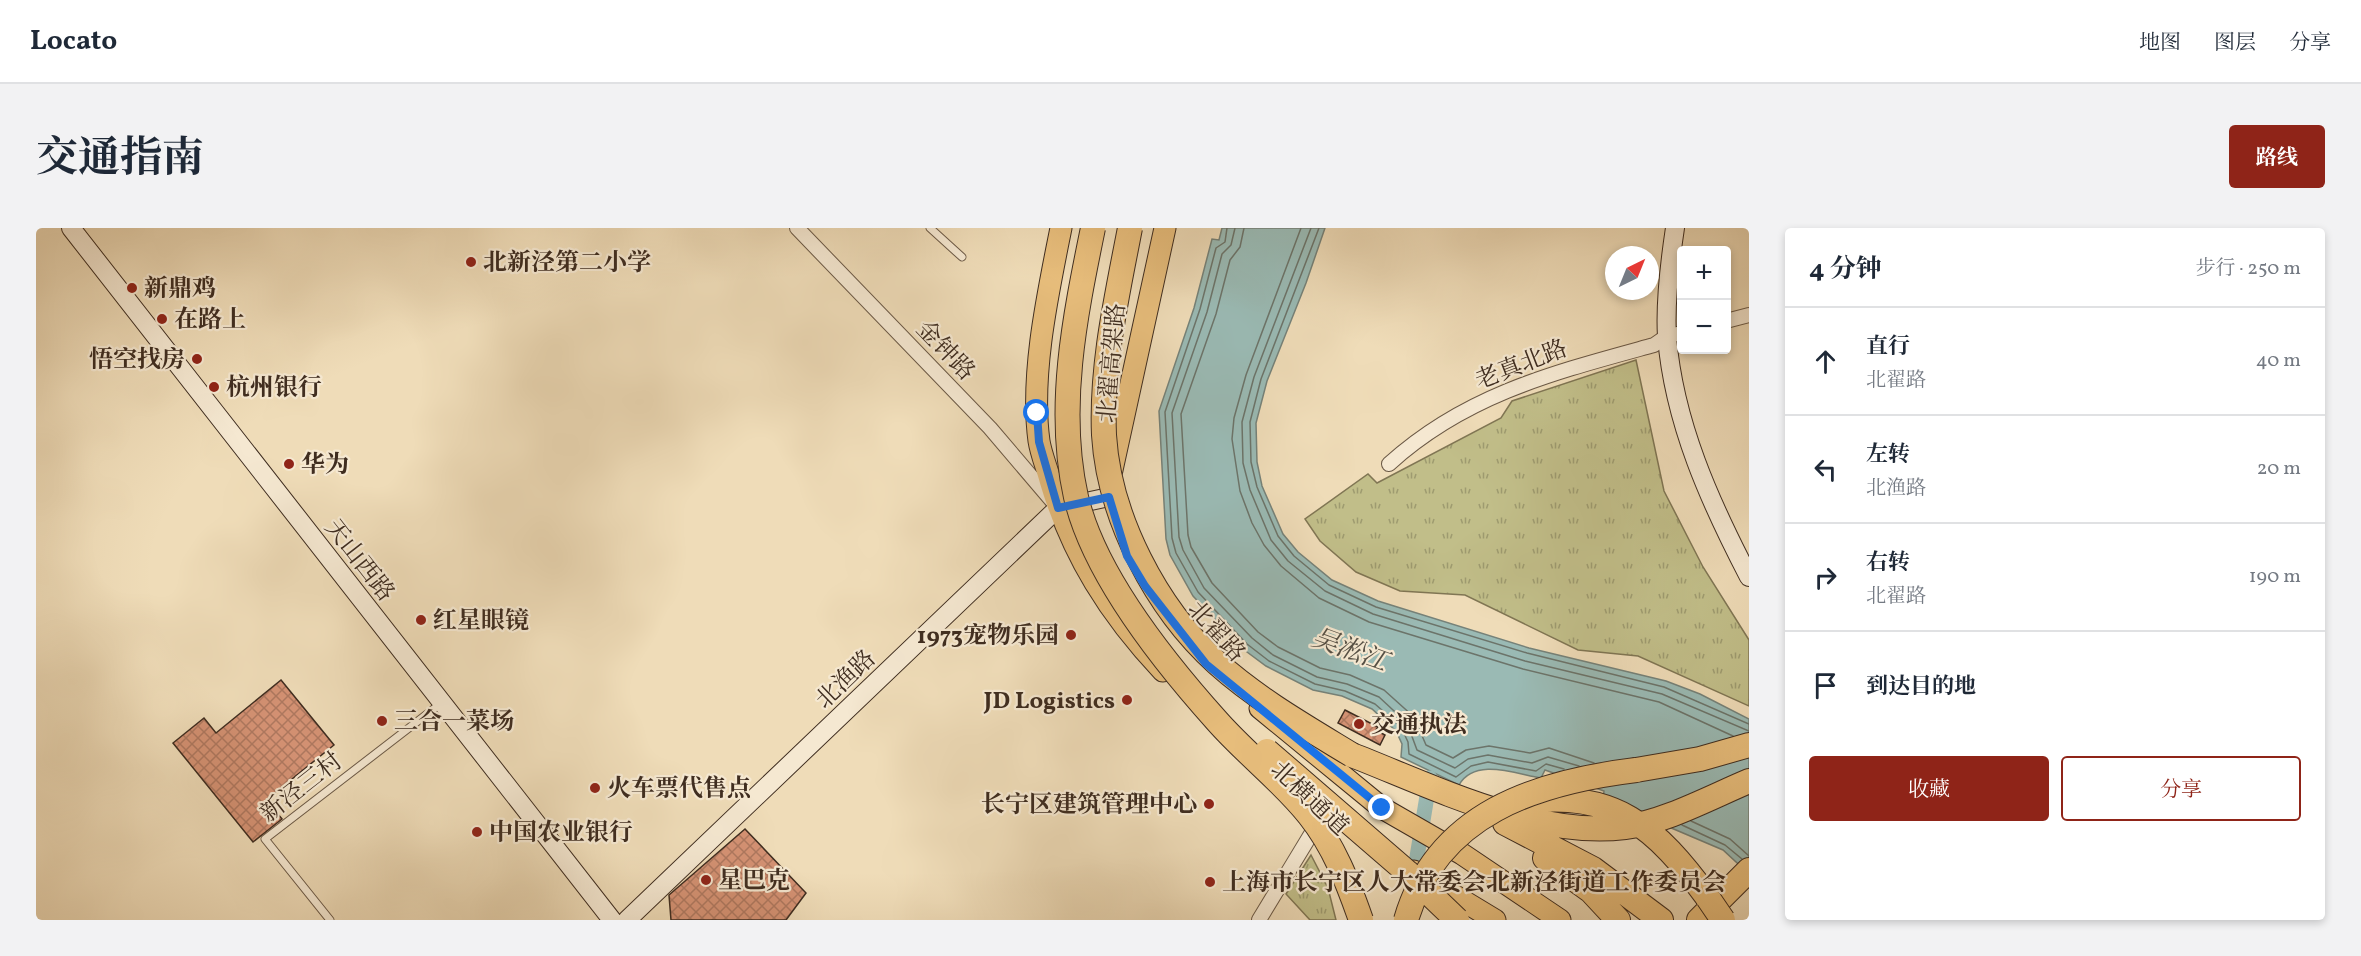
<!DOCTYPE html>
<html lang="zh">
<head>
<meta charset="utf-8">
<style>
  :root { --surface:#fff; --page:#f2f2f3; --text:#1f2937; --muted:#747a83; --line:#e0e1e3; --accent:#8f2418 }
  body { margin:0; font-family:Vollkorn,"Noto Serif SC",serif; background:var(--page); color:var(--text) }
  .controls { position:absolute; right:18px; top:18px; display:grid; overflow:hidden; border-radius:6px; box-shadow:0 3px 9px #0003 }
  .controls button { width:54px; height:54px; display:grid; place-items:center; padding:0; border:0; border-bottom:2px solid var(--line); background:var(--surface); color:var(--text); font:30px sans-serif }
  .compass { position:absolute; left:1569px; top:18px; width:54px; height:54px; border-radius:50%; background:var(--surface); box-shadow:0 3px 9px #0003; rotate:43deg }
  .stop { position:absolute; width:18px; height:18px; margin:-14px; border:4px solid #1a73e8; border-radius:50%; background:#fff }
  .stop.end { background:#1a73e8; border-color:#fff; box-shadow:0 2px 6px #0008 }
  .list { margin:0; padding:0; list-style:none }
  h2 { display:flex; justify-content:space-between; align-items:center; height:78px; margin:0; padding:0 24px; font-size:26px }
  h2 small { font-size:20px; font-weight:400; color:var(--muted) }
  .list li { display:grid; grid-template-columns:39px 1fr auto; gap:18px; align-items:center; box-sizing:border-box; height:108px; padding:0 24px; border-top:2px solid var(--line) }
  .list b { display:block; font-size:22px; white-space:nowrap }
  .list p { margin:0; font-size:20px; white-space:nowrap; color:var(--muted) }
  .list em { font-size:20px; font-style:normal; color:var(--muted) }
  .actions { display:flex; gap:12px; padding:18px 24px }
  .actions a { flex:1; padding:14px 0; border:2px solid var(--accent); border-radius:6px; text-align:center; font-size:21px; color:var(--accent) }
  .actions .main { background:var(--accent); color:#fff }
  .icon { flex:none; width:33px; height:33px; fill:none; stroke:currentColor; stroke-width:2; stroke-linecap:round; stroke-linejoin:round }
  .map { position:relative; flex:none; width:1713px; height:692px; overflow:hidden; border-radius:6px }
  header { display:flex; align-items:center; gap:36px; box-sizing:border-box; height:84px; padding:0 30px; background:var(--surface); border-bottom:2px solid var(--line) }
  header strong { font-size:28px }
  nav { display:flex; gap:33px; margin-inline-start:auto; font-size:21px }
  .intro { display:flex; align-items:center; justify-content:space-between; box-sizing:border-box; height:144px; padding:0 36px }
  h1 { margin:0; font-size:42px }
  .button { padding:15px 27px; border-radius:6px; background:var(--accent); color:#fff; font-size:21px; font-weight:700 }
  main { display:flex; gap:36px; padding:0 36px }
  aside { flex:1; background:var(--surface); border-radius:6px; box-shadow:0 3px 9px #0003 }
  .map>svg:first-child { display:block }
</style>
</head>
<body>
<header>
<strong>Locato</strong>
<nav><a>地图</a><a>图层</a><a>分享</a></nav>
</header>
<div class="intro"><h1>交通指南</h1><a class="button">路线</a></div>
<main>
<div class="map">
<svg width="1713" height="692" viewBox="0 0 1713 692">
  <defs>
    <pattern id="grass-tufts" width="24" height="20" patternUnits="userSpaceOnUse" patternTransform="scale(1.5)"><rect width="24" height="20" fill="#c1be89"/><path d="M3 7l-1-3M5 7V3M7 7l1-3M15 17l-1-3M17 17v-4M19 17l1-3" fill="none" stroke="#9e9b70"/></pattern>
    <pattern id="building-cross-hatch" width="8" height="8" patternUnits="userSpaceOnUse" patternTransform="scale(1.5)"><rect width="8" height="8" fill="#d59274"/><path d="M0 0l8 8M0 8l8-8" fill="none" stroke="#ae785f"/></pattern>
  </defs>
  <rect width="100%" height="100%" fill="#efdcb8"/>
  <filter id="stains"><feTurbulence type="fractalNoise" baseFrequency=".00333" numOctaves="4"/><feColorMatrix values="0 0 0 0 .2 0 0 0 0 .09 0 0 0 0 .02 0 0 0 .5 -.17"/></filter>
  <radialGradient id="worn" r=".72"><stop offset=".6" stop-color="#630" stop-opacity="0"/><stop offset="1" stop-color="#630" stop-opacity=".3"/></radialGradient>
  <path fill="url(#grass-tufts)" stroke="#807654" stroke-width="1.5" d="M1600,132L1628,263L1667,339L1713,412V478L1602,428L1542,422L1429,367L1364,363L1320,344L1284,313L1269,291L1332,246L1341,255L1465,190L1476,173Z
    M1275,627L1292,660L1300,692H1274L1250,666Z"/>
  <path fill="#9abab4" stroke="#768279" stroke-width="1.5" d="M1186,0H1289L1270,55L1231,153L1220,195L1221,234L1226,258L1247,306L1262,324L1296,352L1342,373L1493,420L1630,453L1664,466L1713,491V646L1687,622L1567,571L1568,563L1509,542L1505,550C1480,546 1439,529 1423,557L1365,529L1366,516L1360,503L1336,481L1306,468L1277,462L1230,438L1207,421L1157,368L1134,327L1130,311L1123,183L1158,80L1176,11L1183,12Z"/>
  <g fill="none" stroke-linecap="round" stroke-linejoin="round">
    <path stroke="#6c746a" stroke-width="1.5" d="M1191,0L1189,14L1180,20L1164,81L1129,184L1136,310L1140,325L1162,364L1211,416L1233,433L1279,456L1309,463L1339,476L1365,499L1372,514L1373,526L1420,549L1435,538L1452,534L1500,543L1510,536L1528,541
      M1199,0L1195,17L1186,26L1171,84L1136,185L1143,309L1147,322L1168,360L1216,410L1237,427L1281,449L1311,456L1343,469L1371,495L1381,522L1419,540L1432,531L1452,527L1496,535L1512,529L1543,538
      M1208,0L1204,19L1194,32L1180,86L1145,186L1152,307L1155,319L1176,355L1222,404L1242,419L1284,440L1314,447L1348,462L1378,489L1390,517L1417,530L1430,522L1453,518L1494,525L1513,520L1558,535
      M1265,0L1210,147L1198,190L1196,211L1204,263L1216,295L1228,317L1245,338L1283,370L1333,394L1487,441L1623,474L1697,508
      M1275,0L1218,149L1206,194L1207,235L1214,262L1235,312L1252,333L1289,363L1337,386L1489,433L1626,466L1713,503
      M1283,0L1225,151L1214,194L1215,234L1221,259L1242,308L1258,328L1293,357L1340,379L1491,425L1628,459L1713,496
      M1655,593L1694,611L1713,628
      M1646,597L1689,617L1706,631"/>
    <path stroke="#9abab4" stroke-width="15" d="M1377,653L1394,550"/>
  </g>
  <path fill="url(#building-cross-hatch)" stroke="#3f2d20" stroke-width="1.5" d="M245,452L298,517L230,572L246,591L217,614L137,515L168,490L180,505Z
    M1309,482L1342,499L1340,502L1349,507L1344,517L1302,495Z
    M709,601L770,665L750,692H635L633,667Z"/>
  <g fill="none" stroke-linecap="round" stroke-linejoin="round">
    <g stroke="#6b5946" stroke-width="9">
      <path id="lane" d="M894,0L926,29
        M294,692L229,611L404,476"/>
    </g>
    <g stroke="#6b5946" stroke-width="16">
      <path id="street" d="M761,0L954,200L1017,274
        M1690,93L1713,87
        M1353,236C1430,166 1520,144 1618,117L1631,108L1646,105
        M1223,692L1283,593"/>
    </g>
    <g stroke="#3f2d20" stroke-width="20">
      <path id="secondary" d="M35,0L576,692
        M1639,0C1634,33 1629,76 1631,109C1638,195 1674,274 1713,349
        M591,692L1022,280L1073,269"/>
    </g>
    <g stroke="#3f2d20" stroke-width="23">
      <path id="primary" d="M1025,0C1012,65 994,147 1003,213C1005,226 1011,240 1014,252C1036,327 1074,387 1127,443
        M1076,242L1129,0
        M1224,480L1346,580L1426,626L1524,692
        M1378,643L1459,692"/>
    </g>
    <g stroke="#3f2d20" stroke-width="26">
      <path id="highway" d="M1316,527C1398,559 1499,610 1589,599C1627,595 1677,568 1713,553
        M1600,542L1664,531L1713,517
        M1485,574C1578,561 1620,599 1672,670
        M1469,595L1557,641L1625,692
        M1509,630L1555,663L1582,692
        M1663,692L1713,642"/>
    </g>
    <use href="#lane" stroke="#f5e8d1" stroke-width="7"/>
    <use href="#street" stroke="#f5e8d1" stroke-width="14"/>
    <use href="#secondary" stroke="#f5e8d1" stroke-width="18"/>
    <use href="#primary" stroke="#e8be7c" stroke-width="21"/>
    <use href="#highway" stroke="#e8be7c" stroke-width="24"/>
    <g stroke="#3f2d20" stroke-width="26" stroke-linecap="butt">
      <path id="highway-bridge" d="M1057,0C1039,88 1020,180 1040,269C1058,347 1129,435 1181,493C1210,526 1246,553 1273,587C1298,618 1312,655 1325,692
        M1094,0C1081,68 1065,137 1068,207C1073,289 1120,380 1181,435C1221,471 1270,499 1316,527
        M1231,523L1371,644L1421,692
        M1672,670L1687,692
        M1370,692C1401,585 1501,554 1600,542"/>
    </g>
    <use href="#highway-bridge" stroke="#e8be7c" stroke-width="24"/>
  </g>
  <g fill="none" stroke-linecap="round" stroke-linejoin="round">
    <path stroke="#1a73e8" stroke-width="8" d="M1001,185L1003,214L1022,280L1073,269L1091,328L1109,358L1170,436L1346,580"/>
  </g>
  <g fill="#8f2418" stroke="#f5e8d1" stroke-width="2">
    <circle cx="435" cy="34" r="6"/>
    <circle cx="96" cy="60" r="6"/>
    <circle cx="126" cy="91" r="6"/>
    <circle cx="161" cy="131" r="6"/>
    <circle cx="178" cy="159" r="6"/>
    <circle cx="253" cy="236" r="6"/>
    <circle cx="385" cy="392" r="6"/>
    <circle cx="1035" cy="407" r="6"/>
    <circle cx="1091" cy="472" r="6"/>
    <circle cx="346" cy="493" r="6"/>
    <circle cx="1323" cy="496" r="6"/>
    <circle cx="559" cy="560" r="6"/>
    <circle cx="1173" cy="576" r="6"/>
    <circle cx="441" cy="604" r="6"/>
    <circle cx="670" cy="652" r="6"/>
    <circle cx="1174" cy="654" r="6"/>
  </g>
  <g text-anchor="middle" stroke-width="4.5" stroke-linejoin="round" paint-order="stroke">
    <g font-size="24" font-weight="bold" fill="#3f2d20" stroke="#f5e8d1" text-anchor="start">
      <text x="447" y="42">北新泾第二小学</text>
      <text x="108" y="68">新鼎鸡</text>
      <text x="138" y="99">在路上</text>
      <text x="149" y="139" text-anchor="end">悟空找房</text>
      <text x="190" y="167">杭州银行</text>
      <text x="265" y="244">华为</text>
      <text x="397" y="400">红星眼镜</text>
      <text x="1023" y="415" text-anchor="end">1973宠物乐园</text>
      <text x="1079" y="480" text-anchor="end">JD Logistics</text>
      <text x="358" y="501">三合一菜场</text>
      <text x="1335" y="504">交通执法</text>
      <text x="571" y="568">火车票代售点</text>
      <text x="1161" y="584" text-anchor="end">长宁区建筑管理中心</text>
      <text x="453" y="612">中国农业银行</text>
      <text x="682" y="660">星巴克</text>
      <text x="1186" y="662">上海市长宁区人大常委会北新泾街道工作委员会</text>
    </g>
    <g font-size="24" fill="#3f2d20" stroke="#f5e8d1">
      <text transform="translate(910 122) rotate(46)" y="8">金钟路</text>
      <text transform="translate(1075 135) rotate(-85)" y="8">北翟高架路</text>
      <text transform="translate(1485 136) rotate(-21)" y="8">老真北路</text>
      <text transform="translate(324 332) rotate(52)" y="8">天山西路</text>
      <text transform="translate(1181 403) rotate(48)" y="8">北翟路</text>
      <text transform="translate(809 451) rotate(-44)" y="8">北渔路</text>
      <text transform="translate(265 559) rotate(-38)" y="8">新泾三村</text>
      <text transform="translate(1274 570) rotate(43)" y="8">北横通道</text>
    </g>
    <g font-size="26" font-style="italic" fill="#565045" stroke="#f5e8d1">
      <text transform="translate(1314 421) rotate(20)" y="9">吴淞江</text>
    </g>
  </g>
  <rect width="100%" height="100%" filter="url(#stains)"/>
  <rect width="100%" height="100%" fill="url(#worn)"/>
</svg>
<div class="controls">
<button>+</button>
<button>−</button>
</div>
<svg class="compass" viewBox="-18 -18 36 36"><path d="M0-13l5 13h-10z" fill="#e53935"/><path d="M0 13l5-13h-10z" fill="#747a83"/></svg>
<div class="stop" style="left:1001px;top:185px"></div>
<div class="stop end" style="left:1346px;top:580px"></div>
</div>
<aside>
<h2>4 分钟<small>步行 · 250 m</small></h2>
<ul class="list">
<li><svg class="icon" aria-label="ahead" viewBox="0 0 24 24"><path d="M12 20V5M6 11l6-6 6 6"/></svg><div><b>直行</b><p>北翟路</p></div><em>40 m</em></li>
<li><svg class="icon" aria-label="left" viewBox="0 0 24 24"><path d="M17 20v-9H6M10 6l-5 5 5 5"/></svg><div><b>左转</b><p>北渔路</p></div><em>20 m</em></li>
<li><svg class="icon" aria-label="right" viewBox="0 0 24 24"><path d="M7 20v-9h11M14 6l5 5-5 5"/></svg><div><b>右转</b><p>北翟路</p></div><em>190 m</em></li>
<li><svg class="icon" aria-label="arrive" viewBox="0 0 24 24"><path d="M6 21V4h12l-3 4 3 4H6"/></svg><div><b>到达目的地</b></div></li>
</ul>
<div class="actions"><a class="main">收藏</a><a>分享</a></div>
</aside>
</main>
</body>
</html>
